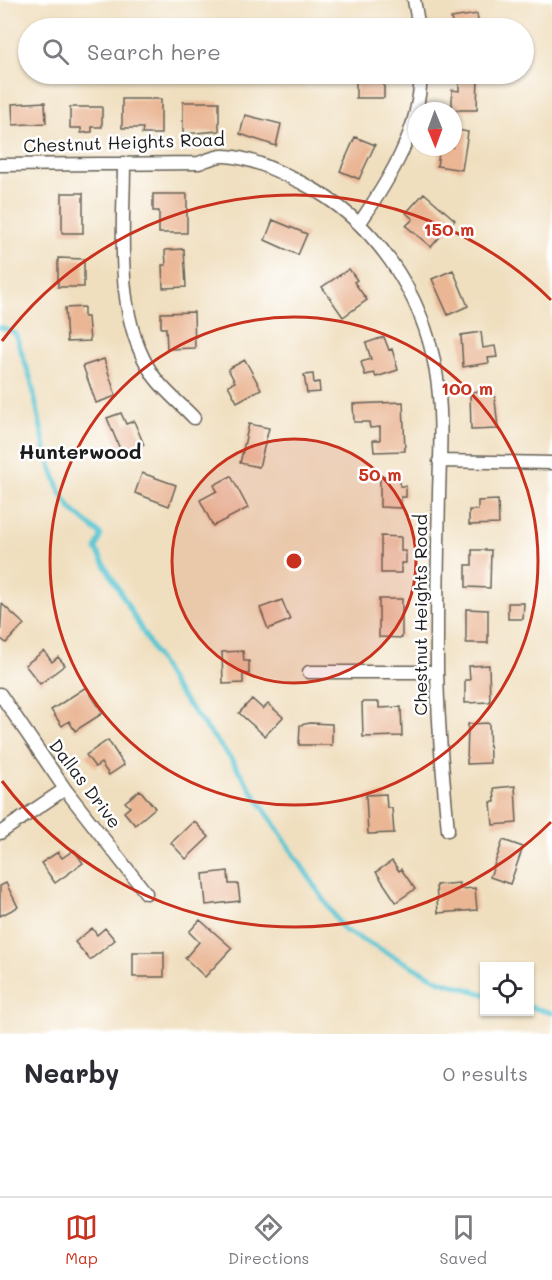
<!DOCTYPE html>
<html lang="en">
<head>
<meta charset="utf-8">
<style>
  :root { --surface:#fff; --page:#f2f2f3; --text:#2b2b33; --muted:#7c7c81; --line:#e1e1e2; --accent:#c8321e }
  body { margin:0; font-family:Mali,sans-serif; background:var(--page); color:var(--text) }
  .controls { position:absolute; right:18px; bottom:18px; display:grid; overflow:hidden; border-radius:0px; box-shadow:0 2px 4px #0004 }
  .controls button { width:54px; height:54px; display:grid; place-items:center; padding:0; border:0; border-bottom:2px solid var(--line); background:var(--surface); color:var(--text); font:30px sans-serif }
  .compass { position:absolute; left:408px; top:102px; width:54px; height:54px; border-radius:50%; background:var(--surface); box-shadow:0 2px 4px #0004; rotate:179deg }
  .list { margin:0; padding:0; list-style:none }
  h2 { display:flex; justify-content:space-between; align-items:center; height:78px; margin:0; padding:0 24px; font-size:26px }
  h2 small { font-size:20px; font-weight:400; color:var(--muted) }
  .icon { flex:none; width:33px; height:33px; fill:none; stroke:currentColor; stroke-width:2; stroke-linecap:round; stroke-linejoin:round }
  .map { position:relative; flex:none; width:552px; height:1034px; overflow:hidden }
  .search { position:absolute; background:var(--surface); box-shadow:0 2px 4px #0004; left:18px; right:18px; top:18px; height:66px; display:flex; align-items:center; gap:15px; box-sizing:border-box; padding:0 21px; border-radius:33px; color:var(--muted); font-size:22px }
  .sheet { height:162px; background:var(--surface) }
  nav { display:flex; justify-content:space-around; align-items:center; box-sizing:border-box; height:84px; border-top:2px solid var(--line); background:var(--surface); font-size:16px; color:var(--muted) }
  nav a { display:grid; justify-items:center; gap:3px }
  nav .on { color:var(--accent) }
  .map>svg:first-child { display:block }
</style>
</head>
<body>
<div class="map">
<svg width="552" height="1034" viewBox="0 0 552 1034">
  <rect width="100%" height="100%" fill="#fff"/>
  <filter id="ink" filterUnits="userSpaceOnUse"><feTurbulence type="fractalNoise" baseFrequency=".0167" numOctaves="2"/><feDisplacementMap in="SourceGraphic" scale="12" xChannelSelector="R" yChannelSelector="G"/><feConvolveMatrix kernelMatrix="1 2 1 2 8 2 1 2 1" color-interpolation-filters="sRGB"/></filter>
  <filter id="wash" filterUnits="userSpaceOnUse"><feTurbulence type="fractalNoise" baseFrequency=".008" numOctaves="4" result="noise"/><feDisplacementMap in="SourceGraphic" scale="24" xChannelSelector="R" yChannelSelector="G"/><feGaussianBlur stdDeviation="1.35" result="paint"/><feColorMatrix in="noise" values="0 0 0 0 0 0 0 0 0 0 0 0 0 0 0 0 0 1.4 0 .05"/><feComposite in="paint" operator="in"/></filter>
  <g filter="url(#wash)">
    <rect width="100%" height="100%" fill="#f0dfbf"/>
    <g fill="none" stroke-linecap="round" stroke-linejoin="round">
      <path stroke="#59c5d2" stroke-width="5" d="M0,327L15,333L31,380L47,457L61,493L71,509L101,535L96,549L174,687L231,759L344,930L438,980L484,994
        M530,1007L552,1013"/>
    </g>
    <g id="blocks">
      <path fill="#eab694" d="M477,14L479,28H453L451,18Z
        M356,74H390V77H384V98H356Z
        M459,76H478L477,110H452V90L459,91Z
        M122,99H161V134H142L143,128H122Z
        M45,102L46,123L13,125L12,104Z
        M183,102H219V131L183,134Z
        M70,107H102V127H92V132L81,133V128H70Z
        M245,115L281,124L276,146L240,134Z
        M453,129L468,132L462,170L437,166L440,147H453Z
        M355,137L375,145L359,179L340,171Z
        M62,193H83V233H62Z
        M424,193L455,220L431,247L406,226L413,219L406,213Z
        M153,194H187V233H159V211H153Z
        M273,220L307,234L298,255L265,240Z
        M184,249L186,287L163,288L162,265H166L165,250Z
        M58,258L84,259V287H58Z
        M349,269L357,280L354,282L367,300L343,317L322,287Z
        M453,270L468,306L448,315L432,279Z
        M84,307V317H88L90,341L67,342L65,308Z
        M194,312L195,348L167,349L166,328H161V313Z
        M481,332L483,348L495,346L497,357L488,358L489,363L463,367L461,335Z
        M384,337L389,350L392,349L398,370L376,377L374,373L365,375L361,362L371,359L366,343Z
        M104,359L116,396L96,403L83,366Z
        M245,360L261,389L237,402L228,385L235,382L228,369Z
        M313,374L314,383L319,382L320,392L307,393L304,375Z
        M494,390L498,429L471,430L470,392Z
        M403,402L405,451L374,452L373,440H380V427L370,428L369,422H354L353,404Z
        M121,413L126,424L134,421L144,445L122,454L107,418Z
        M249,424L269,428L259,467L240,463Z
        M142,473L176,485L169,506L135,493Z
        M231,476L248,508L213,526L200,500L217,491L214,485Z
        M380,476H400V486H406V497H401V508L380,507Z
        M498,500L499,524L469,525V510H478V501Z
        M381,536L401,537V551H406V563H401V573H381Z
        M472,550H491L490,588L466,587V565H472Z
        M379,599H402V638L379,637Z
        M282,600L290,620L268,629L260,608Z
        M508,603H524L523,619H508Z
        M2,604L24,624L6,643L0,638Z
        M466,609L488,610V643H466Z
        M44,651L52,662L58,657L65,665L40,684L25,665Z
        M243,651L244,661H249V674H243V683L223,684L222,652Z
        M489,665L490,702L465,703V680H470L469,666Z
        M86,687L103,713L75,731L69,721L62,726L51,710Z
        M252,699L263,709L268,704L283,717L265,736L239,713Z
        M362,702H379V708L401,707L402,736L363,737Z
        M310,723L332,724V745H299L300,725Z
        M489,723L490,763L467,764L468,724Z
        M108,740L124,765L109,775L101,763L95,767L86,755Z
        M515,786L517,823L493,825L491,802H495L494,788Z
        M140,790L155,808L135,825L124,812L130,807L125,802Z
        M386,794L387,808H392L394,833L368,834L366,795Z
        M194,821L209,837L186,859L171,843Z
        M503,840L523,847L510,884L490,877Z
        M74,850L83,863L55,883L41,863L58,852L62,858Z
        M392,861L399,871L401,869L415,889L396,902L376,872Z
        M228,871L229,884H238L240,901L206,905L203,874Z
        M6,883L18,907L0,916V886Z
        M459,883V889L475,888L477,910L438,913L436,885Z
        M200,920L232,948L205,977L185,958L199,942L189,932Z
        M92,928L97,935L105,928L115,940L90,960L75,942Z
        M133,952H164V977H133Z"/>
    </g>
  </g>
  <g filter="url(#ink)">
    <use href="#blocks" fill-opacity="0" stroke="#666055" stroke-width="1.5"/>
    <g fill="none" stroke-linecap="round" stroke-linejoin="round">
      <g stroke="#666055" stroke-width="15">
        <path id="street" d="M414,0L419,28
          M124,163C124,230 113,316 153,375C163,390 181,404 194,418
          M0,165L199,163C207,160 217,155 225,156C251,157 279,172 302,183C374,220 423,293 436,372C443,412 440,454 439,494C438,543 437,591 437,640C436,703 442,767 448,830
          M359,224C391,177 419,132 421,74
          M439,461L552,463
          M309,672H436
          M0,694L65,789L146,893
          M0,833L65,789"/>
      </g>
      <use href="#street" stroke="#fff" stroke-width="12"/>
    </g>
  </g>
  <circle cx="294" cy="561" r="122" fill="#c8321e" fill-opacity=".12"/>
  <g fill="none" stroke="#c8321e" stroke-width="3">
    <circle cx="294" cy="561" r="122"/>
    <circle cx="294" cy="561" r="244"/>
    <path d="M551 822A366 366 0 0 1 2 781M2 341A366 366 0 0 1 551 300"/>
  </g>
  <g text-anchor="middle" stroke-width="5" stroke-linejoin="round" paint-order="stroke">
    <g font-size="18" fill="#1c1c1c" stroke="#fff">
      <text transform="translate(124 143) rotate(-2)" y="6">Chestnut Heights Road</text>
      <text transform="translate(421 615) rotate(-90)" y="6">Chestnut Heights Road</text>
      <text transform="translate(85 784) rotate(53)" y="6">Dallas Drive</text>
    </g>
    <g font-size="20" font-weight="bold" fill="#1c1c1c" stroke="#fff">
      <text x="80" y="459">Hunterwood</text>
    </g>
  </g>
  <circle cx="294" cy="561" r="9" fill="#c8321e" stroke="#fff" stroke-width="3"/>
  <g font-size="18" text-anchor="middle" font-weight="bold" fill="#c8321e" stroke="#fff" stroke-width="5" stroke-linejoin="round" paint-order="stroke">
    <text x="449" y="236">150 m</text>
    <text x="467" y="395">100 m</text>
    <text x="380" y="481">50 m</text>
  </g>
</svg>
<div class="controls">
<button><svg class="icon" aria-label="locate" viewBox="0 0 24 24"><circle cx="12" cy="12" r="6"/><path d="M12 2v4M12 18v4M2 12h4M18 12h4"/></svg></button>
</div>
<svg class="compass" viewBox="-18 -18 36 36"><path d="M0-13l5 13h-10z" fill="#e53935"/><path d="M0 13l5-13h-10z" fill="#7c7c81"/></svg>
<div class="search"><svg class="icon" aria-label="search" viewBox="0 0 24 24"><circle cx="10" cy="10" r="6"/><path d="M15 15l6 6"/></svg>Search here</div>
</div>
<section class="sheet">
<h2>Nearby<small>0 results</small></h2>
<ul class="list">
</ul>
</section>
<nav>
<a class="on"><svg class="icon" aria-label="map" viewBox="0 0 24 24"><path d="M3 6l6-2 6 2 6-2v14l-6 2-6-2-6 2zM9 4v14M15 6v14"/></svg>Map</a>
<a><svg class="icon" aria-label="directions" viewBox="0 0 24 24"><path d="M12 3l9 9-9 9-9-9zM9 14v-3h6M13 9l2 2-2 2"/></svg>Directions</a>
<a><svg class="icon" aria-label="saved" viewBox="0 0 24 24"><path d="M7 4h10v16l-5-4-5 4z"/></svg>Saved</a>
</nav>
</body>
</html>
